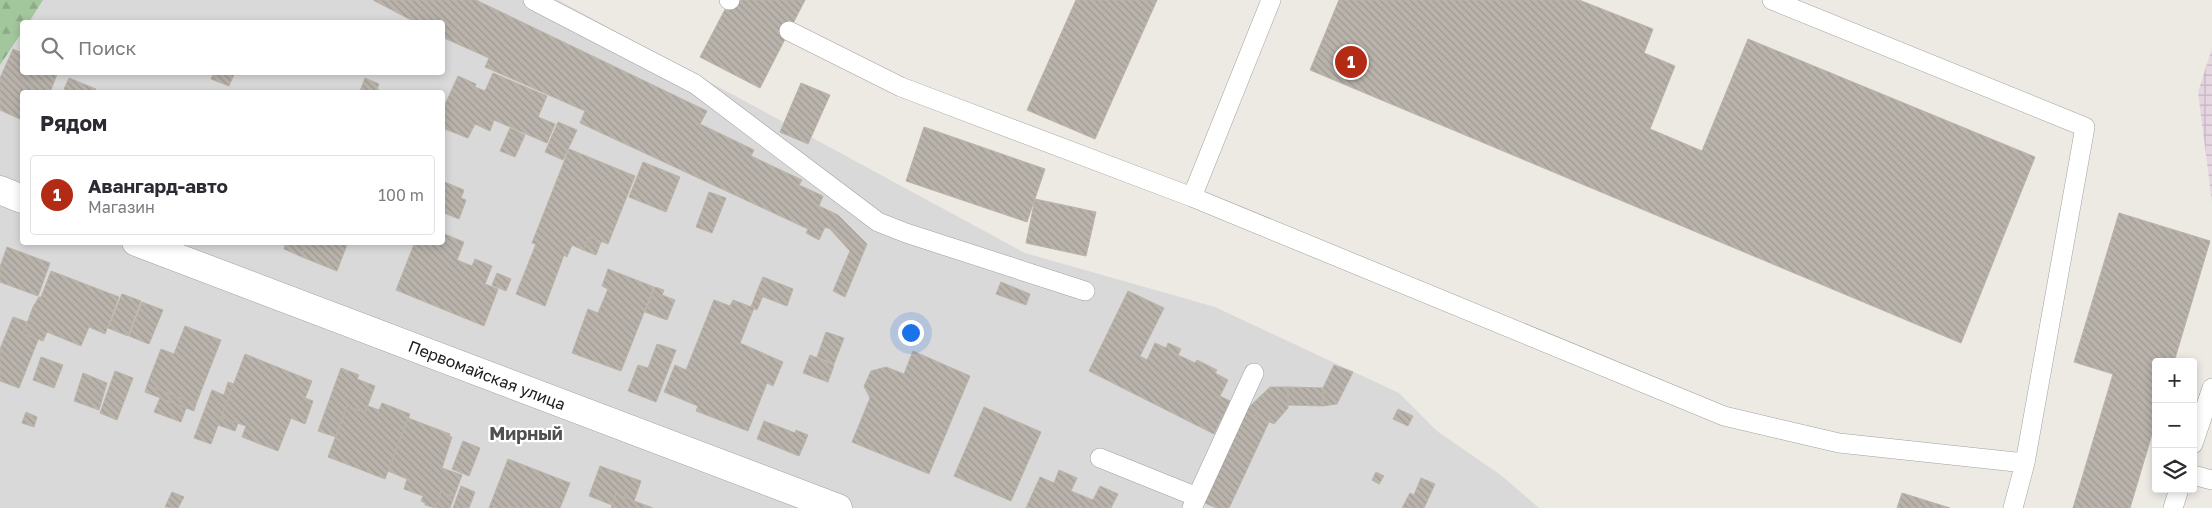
<!DOCTYPE html>
<html lang="ru">
<head>
<meta charset="utf-8">
<style>
  :root { --surface:#fff; --page:#f2f2f3; --text:#2b2b33; --muted:#7c7c81; --line:#e1e1e2; --accent:#b32a15 }
  body { margin:0; font-family:"Golos Text",sans-serif; background:var(--page); color:var(--text) }
  .controls { position:absolute; right:15px; bottom:15px; display:grid; overflow:hidden; border-radius:5px; box-shadow:0 2px 8px #0003 }
  .controls button { width:45px; height:45px; display:grid; place-items:center; padding:0; border:0; border-bottom:1px solid var(--line); background:var(--surface); color:var(--text); font:25px sans-serif }
  .you { position:absolute; left:910px; top:332px; width:18px; height:18px; margin:-12px; border:4px solid #fff; border-radius:50%; background:#1a73e8; box-shadow:0 0 0 8px #1a73e833 }
  .badge { display:grid; place-items:center; width:32px; height:32px; border-radius:50%; background:var(--accent); color:#fff; font-size:16px; font-weight:700 }
  .pin { position:absolute; translate:-50% -50%; border:2px solid #fff; box-shadow:0 1px 5px #0006 }
  .list { margin:0; padding:0; list-style:none }
  h2 { display:flex; justify-content:space-between; align-items:center; height:65px; margin:0; padding:0 20px; font-size:21px }
  h2 small { font-size:16px; font-weight:400; color:var(--muted) }
  .list li { display:grid; grid-template-columns:32px 1fr auto; gap:15px; align-items:center; box-sizing:border-box; height:80px; margin:0 10px 10px; padding:0 10px; border:1px solid var(--line); border-radius:5px }
  .list b { display:block; font-size:19px; white-space:nowrap }
  .list p { margin:0; font-size:16px; white-space:nowrap; color:var(--muted) }
  .list em { font-size:16px; font-style:normal; color:var(--muted) }
  .icon { flex:none; width:28px; height:28px; fill:none; stroke:currentColor; stroke-width:2; stroke-linecap:round; stroke-linejoin:round }
  .map { position:relative; flex:none; width:2212px; height:508px; overflow:hidden }
  .search { position:absolute; background:var(--surface); box-shadow:0 2px 8px #0003; left:20px; top:20px; width:425px; height:55px; display:flex; align-items:center; gap:12px; box-sizing:border-box; padding:0 18px; border-radius:5px; color:var(--muted); font-size:19px }
  .panel { position:absolute; background:var(--surface); box-shadow:0 2px 8px #0003; left:20px; top:90px; width:425px; height:155px; border-radius:5px }
  .map>svg:first-child { display:block }
</style>
</head>
<body>
<div class="map">
<svg width="2212" height="508" viewBox="0 0 2212 508">
  <defs>
    <pattern id="industrial-grid" width="8" height="8" patternUnits="userSpaceOnUse" patternTransform="scale(1.25)"><rect width="8" height="8" fill="#e5d5e0"/><path d="M0 4h8M4 0v8" fill="none" stroke="#c4b6c0"/></pattern>
    <pattern id="forest-firs" width="22" height="20" patternUnits="userSpaceOnUse" patternTransform="scale(1.25)"><rect width="22" height="20" fill="#a3c79c"/><path d="M5 1l3.5 6h-7zM16 11l3.5 6h-7z" fill="#8caa86"/></pattern>
    <pattern id="building-back-hatch" width="6" height="6" patternUnits="userSpaceOnUse" patternTransform="scale(1.25)"><rect width="6" height="6" fill="#b9b3ac"/><path d="M-1 5l2 2M0 0l6 6M5-1l2 2" fill="none" stroke="#9e9993"/></pattern>
  </defs>
  <rect width="100%" height="100%" fill="#eceae3"/>
  <path fill="#dad9d9" fill-rule="evenodd" d="M0,0H558L1025,253L1215,307L1399,393L1437,431L1502,476L1539,508H0ZM22,22H442V72H22ZM22,92H442V242H22Z"/>
  <path fill="url(#industrial-grid)" d="M2212,48V202L2198,92Z"/>
  <path fill="url(#forest-firs)" d="M0,0H43L29,22H22V32L0,65Z"/>
  <path fill="url(#building-back-hatch)" stroke="#bcb3a7" d="M373,0H476L707,111L700,124L754,150L751,156L802,180L799,185L823,196L819,206L838,215L867,244L845,297L833,291L850,251L830,229L825,227L819,240L806,233L808,229L580,123L585,111L485,67L489,58L442,37V22H415Z
    M730,0H805L760,88L700,57Z
    M1076,0H1157L1095,139L1027,110Z
    M1339,0H1579L1653,29L1644,53L1675,66L1650,129L1702,151L1748,39L2035,157L1961,343L1310,70Z
    M13,49L22,53V72H58L50,92H22V120L0,110V78Z
    M214,72H235L229,86L211,79Z
    M493,73L547,96L538,117L555,124L547,143L494,120L490,131L475,124L468,138L442,128V111L458,76L476,84L475,87L485,91Z
    M69,78L96,89L94,92H73L64,89Z
    M365,78L379,84L377,89L383,92L360,91Z
    M801,83L830,95L808,144L780,132Z
    M558,122L577,130L563,160L545,152Z
    M924,127L1045,169L1027,222L906,181Z
    M510,128L525,135L515,157L500,151Z
    M569,149L635,176L608,244L589,237L583,250L572,245L567,257L564,255L545,306L516,294L536,244L532,243Z
    M643,162L680,177L666,212L629,197Z
    M442,181L464,190L461,198L466,200L459,219L442,212Z
    M709,192L726,198L712,233L696,227Z
    M1035,199L1096,212L1086,256L1026,243Z
    M2119,213L2210,241L2174,362H2156V421L2130,508H2073L2113,374L2074,362Z
    M442,233L464,242L457,260L472,266L475,259L492,266L485,284L498,289L484,326L396,290L415,242H442Z
    M589,237L601,242L596,255L583,250Z
    M286,242H307L302,257L284,249Z
    M307,242H348L337,271L302,257Z
    M7,247L50,263L38,296L0,282V267Z
    M608,269L654,287L621,371L572,353L588,309L598,313L608,289L602,286Z
    M51,271L119,297L105,334L89,327L81,346L47,332L43,341L23,334L33,307L39,297H41Z
    M497,273L511,279L506,291L492,285Z
    M763,277L793,289L787,306L756,294Z
    M1001,282L1030,294L1026,305L996,294Z
    M655,287L664,290L662,295L675,300L667,320L645,312Z
    M1128,291L1164,308L1140,356L1147,360L1155,343L1166,348L1168,343L1181,349L1178,355L1195,363L1197,360L1217,370L1215,373L1228,380L1220,396L1230,401L1214,434L1089,371Z
    M122,294L141,301L128,336L108,328Z
    M756,294L763,296L757,310L751,307Z
    M714,300L730,306L733,300L754,308L740,343L783,362L773,386L767,383L748,431L696,411L698,406L664,392L675,365L686,370Z
    M142,302L163,310L149,344L129,336Z
    M13,317L27,322L23,334L38,340L19,388L0,381V349Z
    M185,326L221,340L196,404L147,385L161,349L174,354Z
    M826,332L844,338L834,364L817,357Z
    M657,344L676,350L656,402L628,391L638,365L648,368Z
    M913,351L970,376L929,474L852,442L870,398L864,386L871,371L886,367L904,374Z
    M245,354L312,381L305,398L313,401L305,424L291,418L278,451L242,437L246,426L221,417Z
    M810,355L834,365L828,382L803,373Z
    M41,357L63,365L54,388L33,380Z
    M1334,365L1353,372L1337,404L1323,406V388Z
    M341,368L359,375L357,379L375,386L365,413L347,406L336,437L318,431Z
    M115,371L133,378L117,420L100,413Z
    M83,373L107,383L99,410L74,401Z
    M228,382L234,384L221,417L238,423L235,431L218,425L211,444L194,438L212,390L224,395Z
    M147,385L196,404L194,411L145,392Z
    M1270,387H1288V408L1274,424L1245,411Z
    M1288,387L1323,388V406L1288,405Z
    M160,398L186,408L181,422L154,412Z
    M382,403L410,414L385,479L328,457L347,406L365,413L368,406L379,410Z
    M984,407L1041,432L1011,501L954,476Z
    M1398,409L1413,416L1408,426L1393,419Z
    M1245,411L1269,422L1229,508H1216L1203,502Z
    M26,412L37,417L34,427L22,423Z
    M408,418L450,434L449,436L452,437L442,468L462,475L454,497L441,491L435,508L425,505V503L421,501L423,496L404,489L407,479L388,471Z
    M764,421L795,433L796,430L808,435L799,456L757,439Z
    M463,441L480,448L469,476L452,469Z
    M508,459L570,483L560,508H489Z
    M600,466L641,481L634,501L616,494L612,505L589,496Z
    M1059,470L1077,478L1071,491L1093,500L1100,486L1118,494L1111,508H1026L1040,477L1054,483Z
    M1376,472L1384,476L1379,484L1372,480Z
    M1421,478L1435,484L1424,508H1402L1410,493L1414,495Z
    M461,486L475,492L469,508H453Z
    M441,491L454,497L450,508H435Z
    M172,492L184,497L178,508L165,507Z
    M1902,493L1950,508H1897Z
    M616,494L634,501L653,508H611Z"/>
  <g fill="none" stroke-linecap="round" stroke-linejoin="round">
    <g stroke="#a0a0a0" stroke-width="20">
      <path id="lane" d="M533,0L695,84L878,222L906,233L1085,291
        M729,0H730
        M1772,0L2085,127L2025,463L2013,508
        M789,31L901,87L1192,197L1724,416L1839,443L2025,463
        M1192,197L1271,0
        M2193,444L2212,388
        M1100,458L1197,497
        M2193,475L2212,480
        M1192,508L1254,373
        M2173,508L2179,489"/>
    </g>
    <g stroke="#a0a0a0" stroke-width="29">
      <path id="street" d="M0,190L22,199
        M136,242L838,508"/>
    </g>
    <use href="#lane" stroke="#fff" stroke-width="19"/>
    <use href="#street" stroke="#fff" stroke-width="28"/>
  </g>
  <g text-anchor="middle" stroke-width="4.5" stroke-linejoin="round" paint-order="stroke">
    <g font-size="16" fill="#1c1c1c" stroke="#fff">
      <text transform="translate(487 375) rotate(21)" y="6">Первомайская улица</text>
    </g>
    <g font-size="18" font-weight="bold" fill="#4f4f4f" stroke="#fff">
      <text x="526" y="440">Мирный</text>
    </g>
  </g>
</svg>
<div class="controls">
<button>+</button>
<button>−</button>
<button><svg class="icon" aria-label="layers" viewBox="0 0 24 24"><path d="M12 4l9 5-9 5-9-5zM3 14l9 5 9-5"/></svg></button>
</div>
<div class="you"></div>
<div class="pin badge" style="left:1351px;top:62px">1</div>
<div class="search"><svg class="icon" aria-label="search" viewBox="0 0 24 24"><circle cx="10" cy="10" r="6"/><path d="M15 15l6 6"/></svg>Поиск</div>
<section class="panel">
<h2>Рядом<small></small></h2>
<ul class="list">
<li><span class="badge">1</span><div><b>Авангард-авто</b><p>Магазин</p></div><em>100 m</em></li>
</ul>
</section>
</div>
</body>
</html>
